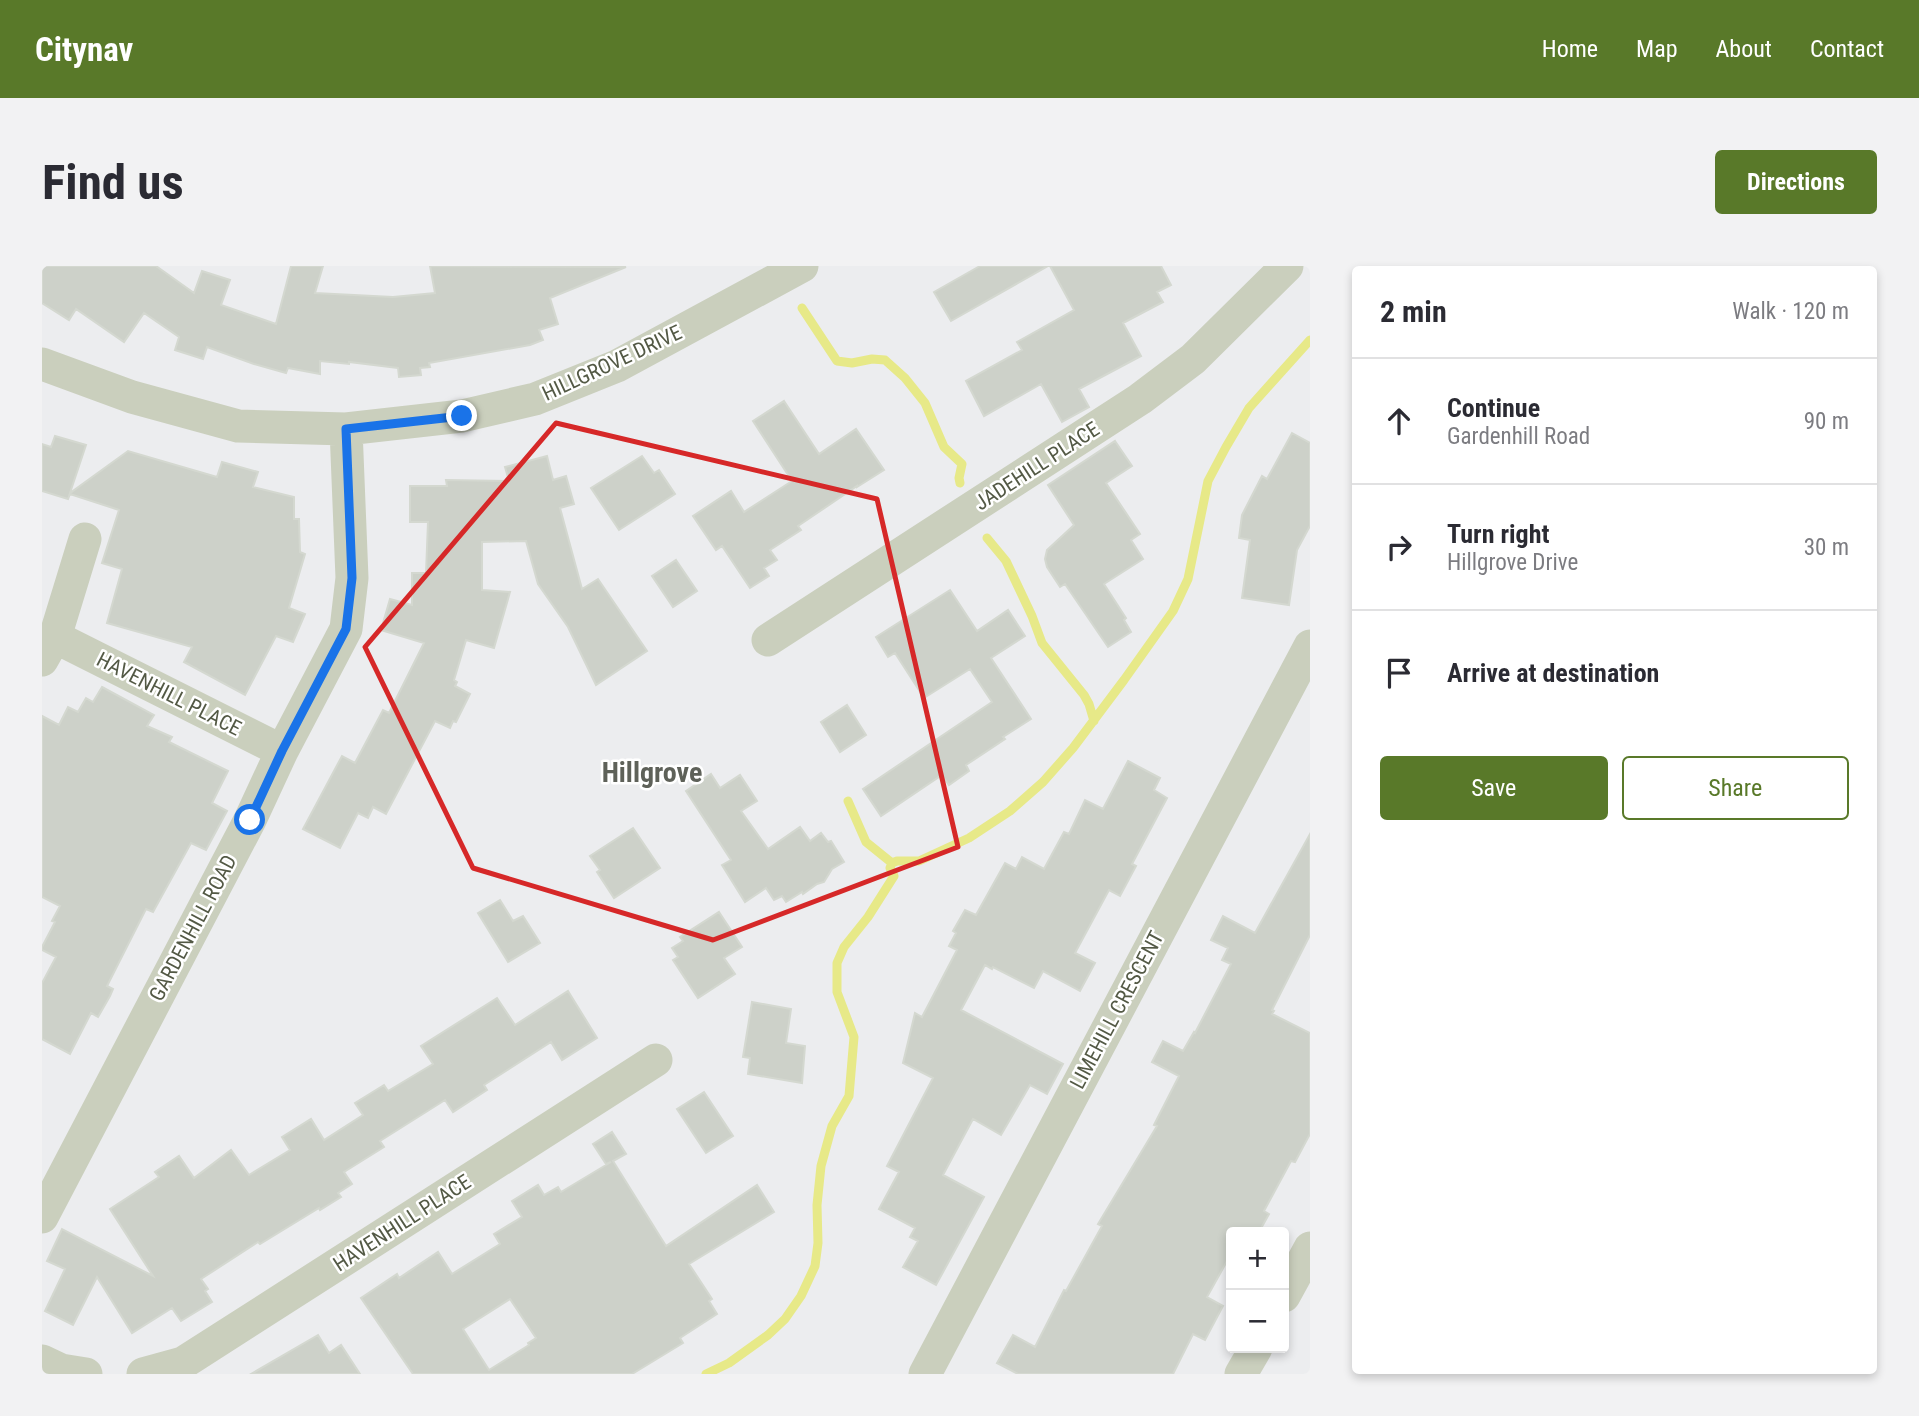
<!DOCTYPE html>
<html lang="en">
<head>
<meta charset="utf-8">
<style>
  :root { --surface:#fff; --page:#f2f2f3; --text:#2b2b33; --muted:#7c7c81; --line:#e1e1e2; --accent:#597929 }
  body { margin:0; font-family:"Roboto Condensed",sans-serif; background:var(--page); color:var(--text) }
  .controls { position:absolute; right:21px; bottom:21px; display:grid; overflow:hidden; border-radius:7px; box-shadow:0 4px 10px #0003 }
  .controls button { width:63px; height:63px; display:grid; place-items:center; padding:0; border:0; border-bottom:2px solid var(--line); background:var(--surface); color:var(--text); font:35px sans-serif }
  .stop { position:absolute; width:21px; height:21px; margin:-16px; border:5px solid #1a73e8; border-radius:50%; background:#fff }
  .stop.end { background:#1a73e8; border-color:#fff; box-shadow:0 2px 7px #0008 }
  .list { margin:0; padding:0; list-style:none }
  h2 { display:flex; justify-content:space-between; align-items:center; height:91px; margin:0; padding:0 28px; font-size:30px }
  h2 small { font-size:23px; font-weight:400; color:var(--muted) }
  .list li { display:grid; grid-template-columns:46px 1fr auto; gap:21px; align-items:center; box-sizing:border-box; height:126px; padding:0 28px; border-top:2px solid var(--line) }
  .list b { display:block; font-size:26px; white-space:nowrap }
  .list p { margin:0; font-size:23px; white-space:nowrap; color:var(--muted) }
  .list em { font-size:23px; font-style:normal; color:var(--muted) }
  .actions { display:flex; gap:14px; padding:21px 28px }
  .actions a { flex:1; padding:16px 0; border:2px solid var(--accent); border-radius:7px; text-align:center; font-size:24px; color:var(--accent) }
  .actions .main { background:var(--accent); color:#fff }
  .icon { flex:none; width:38px; height:38px; fill:none; stroke:currentColor; stroke-width:2; stroke-linecap:round; stroke-linejoin:round }
  .map { position:relative; flex:none; width:1268px; height:1108px; overflow:hidden; border-radius:7px }
  header { display:flex; align-items:center; gap:42px; box-sizing:border-box; height:98px; padding:0 35px; background:var(--accent); color:#fff }
  header strong { font-size:33px }
  nav { display:flex; gap:38px; margin-inline-start:auto; font-size:24px }
  .intro { display:flex; align-items:center; justify-content:space-between; box-sizing:border-box; height:168px; padding:0 42px }
  h1 { margin:0; font-size:49px }
  .button { padding:18px 32px; border-radius:7px; background:var(--accent); color:#fff; font-size:24px; font-weight:700 }
  main { display:flex; gap:42px; padding:0 42px }
  aside { flex:1; background:var(--surface); border-radius:7px; box-shadow:0 4px 10px #0003 }
  .map>svg:first-child { display:block }
</style>
</head>
<body>
<header>
<strong>Citynav</strong>
<nav><a>Home</a><a>Map</a><a>About</a><a>Contact</a></nav>
</header>
<div class="intro"><h1>Find us</h1><a class="button">Directions</a></div>
<main>
<div class="map">
<svg width="1268" height="1108" viewBox="0 0 1268 1108">
  <rect width="100%" height="100%" fill="#ecedef"/>
  <g fill="none" stroke-linecap="round" stroke-linejoin="round">
    <path stroke="#e7e988" stroke-width="9" d="M760,42L795,95L810,97L830,93L843,94L863,112L883,137L902,181L920,198L917,212L918,217
      M945,272L964,295L990,350L1000,377L1042,429L1047,438L1052,455
      M806,535L824,576L850,597
      M664,1108L687,1097L726,1069L743,1053L759,1030L773,1000L776,977L775,939L779,900L790,860L807,830L812,771L795,726V697L802,681L826,651L852,610L848,602L850,597L855,595H877L927,572L968,545L1001,516L1031,482L1082,414L1131,345L1146,313L1166,215L1184,181L1207,142L1268,74"/>
  </g>
  <path fill="#cdd1c9" stroke="#d4d8d0" stroke-width="2" fill-rule="evenodd" d="M0,0H114L152,27L160,5L188,14L179,39L234,58L249,0H281L273,27L351,31L393,27L388,0L584,1L508,32L516,58L497,64L501,74L488,79L387,97L388,101L378,102L379,109L357,111L356,102L307,96V98L278,95V108L246,102L244,107L212,98L165,81L161,93L133,84L137,71L102,47L82,76L34,43L27,54L0,37Z
    M938,0H1006L909,55L892,26Z
    M1008,0H1119L1129,19L1115,26L1121,36L1081,57L1099,90L1037,123L1047,141L1020,156L999,118L942,150L924,115L980,84L975,76L1032,44Z
    M742,135L777,188L814,163L842,204L815,221V220L756,260L759,264L728,284L735,294L722,302L727,310L708,322L680,280L674,284L651,250L689,225L702,246L750,215L711,155Z
    M1250,167L1268,177V260L1255,284L1247,339L1200,332L1208,274L1197,272L1200,249L1220,210L1225,213Z
    M13,170L44,179L28,227L86,185L175,211L180,196L216,206L211,221L252,231V253H257L258,286L263,288L247,342L263,348L251,376L234,370L203,429L142,396L150,381L65,357L80,303L60,297L77,244L28,228L26,233L0,225V178L9,181Z
    M1073,175L1090,200L1064,217L1098,268L1089,274L1101,293L1062,318L1084,352L1082,354L1089,366L1066,381L1023,318L1018,321L1005,301L1003,293L1005,284L1032,259L1006,219Z
    M505,190L511,214L524,210L532,238L518,242L540,323L556,313L605,385L554,419L526,361L496,318L484,275L440,276V324L468,326L452,382L424,374L412,414L415,416L413,420L428,428L414,456L411,455L408,462L393,455L344,548L331,541L326,552L316,547L298,582L261,563L300,490L313,497L341,444L347,447L382,377L339,364L348,333L370,339V307H384L386,256H368V220H405L404,214L467,215L463,201Z
    M600,190L612,207L617,204L633,228L577,264L549,222Z
    M634,294L655,325L631,341L610,310Z
    M908,324L935,365L966,344L983,370L949,392L989,453L961,471L963,473L924,499L927,505L907,519L900,509L839,550L821,523L950,436L928,403L882,432L853,387L846,391L834,371Z
    M60,421L112,449L105,460L130,471L127,476L186,505L170,537L185,545L164,584L149,577L111,646L104,643L65,720L71,723L68,730L56,751L49,747L28,788L0,773V717L14,691L0,684V681L13,656L10,655L18,640L0,631V450L17,459L26,441L36,446L44,432L51,436Z
    M805,439L824,469L798,486L779,456Z
    M1086,495L1118,512L1112,524L1125,532L1090,598L1094,600L1078,630L1067,624L1033,687L1053,697L1038,725L1001,705L992,722L951,701L950,703L943,699L919,744L1021,798L1005,828L988,819L959,869L931,853L901,909L942,931L894,1019L861,1001L876,975L868,971L873,962L837,943L857,906L845,900L891,812L861,797L873,747L880,751L915,684L907,680L914,667L911,665L923,644L934,649L963,597L974,603L980,591L1002,603L1022,566L1027,568L1043,534L1061,543Z
    M669,508L678,522L698,509L715,535L699,545L726,583L758,561L768,575L779,567L786,576L789,575L802,596L790,603L782,616L775,618L761,628L760,626L744,636L740,630L732,634L724,622L703,636L680,599L689,594L644,525Z
    M591,562L618,602L572,632L555,606L558,604L548,590Z
    M1268,568V669L1230,744L1232,745L1230,748L1268,767V868L1253,896L1249,895L1222,945L1227,948L1217,966H1189V988L1165,1031L1181,1040L1163,1074L1151,1068L1131,1108H976L955,1097L971,1069L993,1081L1022,1024L1024,1025L1060,960L1056,958L1115,860L1112,859L1137,810L1110,796L1121,775L1141,785L1152,766L1153,767L1189,698L1180,694L1186,682L1169,674L1181,650L1213,667Z
    M458,634L471,655L481,650L498,677L466,696L436,647Z
    M677,646L700,681L682,692L693,708L656,732L631,694L636,691L630,682L641,675L638,671Z
    M526,725L555,772L520,794L509,776L442,819L445,824L411,846L403,834L338,875L342,881L302,906L310,918L296,927L299,931L278,944L277,942L218,978L216,976L159,1013L166,1023L163,1025L170,1036L139,1055L130,1042L90,1067L55,1011L31,1059L3,1045L23,1003L5,995L20,963L111,1010L68,943L117,911L113,906L137,890L152,912L189,884L207,909L248,884L240,871L269,853L282,874L321,849L313,837L342,819L346,825L391,798L379,780L455,732L473,759Z
    M710,736L749,743L744,777L763,780L760,817L706,808L708,792L701,791Z
    M662,826L691,870L664,887L635,843Z
    M570,866L584,888L571,895L624,980L715,919L732,946L647,998L670,1033L667,1035L675,1048L638,1072L641,1077L590,1108H371L319,1032L355,1008L357,1012L396,986L410,1008L458,978L452,968L480,951L470,935L496,919L502,929L516,921L519,926L569,896L564,898L551,878ZM468,1033L494,1072L486,1077L487,1079L447,1104L421,1063Z
    M276,1069L287,1087L299,1079L318,1108H209Z"/>
  <g fill="none" stroke-linecap="round" stroke-linejoin="round">
    <path stroke="#cacfbd" stroke-width="33" d="M0,98L90,131L196,160L304,163L420,150L493,133L575,100L760,0
      M13,371L240,485
      M726,374L1098,133L1151,93L1245,0
      M0,394L13,371L43,273
      M0,951L208,554L240,485L304,363L310,312L304,163
      M1242,1030L1268,982
      M0,1095L19,1104L44,1108
      M101,1108L141,1097L614,794
      M883,1108L1268,380
      M1199,1108L1214,1082"/>
  </g>
  <g fill="none" stroke-linecap="round" stroke-linejoin="round">
    <path stroke="#1a73e8" stroke-width="9" d="M208,554L240,485L304,363L310,312L304,163L420,150"/>
  </g>
  <path fill="none" stroke="#d62828" stroke-width="5" stroke-linejoin="round" d="M514,157L835,233L916,581L671,674L431,602L323,381Z"/>
  <g text-anchor="middle" stroke-width="5" stroke-linejoin="round" paint-order="stroke">
    <g font-size="21" fill="#535945" stroke="#fff">
      <text transform="translate(570 97) rotate(-25)" y="7">HILLGROVE DRIVE</text>
      <text transform="translate(995 200) rotate(-33)" y="7">JADEHILL PLACE</text>
      <text transform="translate(127 428) rotate(27)" y="7">HAVENHILL PLACE</text>
      <text transform="translate(151 662) rotate(-62)" y="7">GARDENHILL ROAD</text>
      <text transform="translate(1075 744) rotate(-62)" y="7">LIMEHILL CRESCENT</text>
      <text transform="translate(360 957) rotate(-33)" y="7">HAVENHILL PLACE</text>
    </g>
    <g font-size="28" font-weight="bold" fill="#5e6159" stroke="#fff">
      <text x="610" y="516">Hillgrove</text>
    </g>
  </g>
</svg>
<div class="controls">
<button>+</button>
<button>−</button>
</div>
<div class="stop" style="left:208px;top:554px"></div>
<div class="stop end" style="left:420px;top:150px"></div>
</div>
<aside>
<h2>2 min<small>Walk · 120 m</small></h2>
<ul class="list">
<li><svg class="icon" aria-label="ahead" viewBox="0 0 24 24"><path d="M12 20V5M6 11l6-6 6 6"/></svg><div><b>Continue</b><p>Gardenhill Road</p></div><em>90 m</em></li>
<li><svg class="icon" aria-label="right" viewBox="0 0 24 24"><path d="M7 20v-9h11M14 6l5 5-5 5"/></svg><div><b>Turn right</b><p>Hillgrove Drive</p></div><em>30 m</em></li>
<li><svg class="icon" aria-label="arrive" viewBox="0 0 24 24"><path d="M6 21V4h12l-3 4 3 4H6"/></svg><div><b>Arrive at destination</b></div></li>
</ul>
<div class="actions"><a class="main">Save</a><a>Share</a></div>
</aside>
</main>
</body>
</html>
